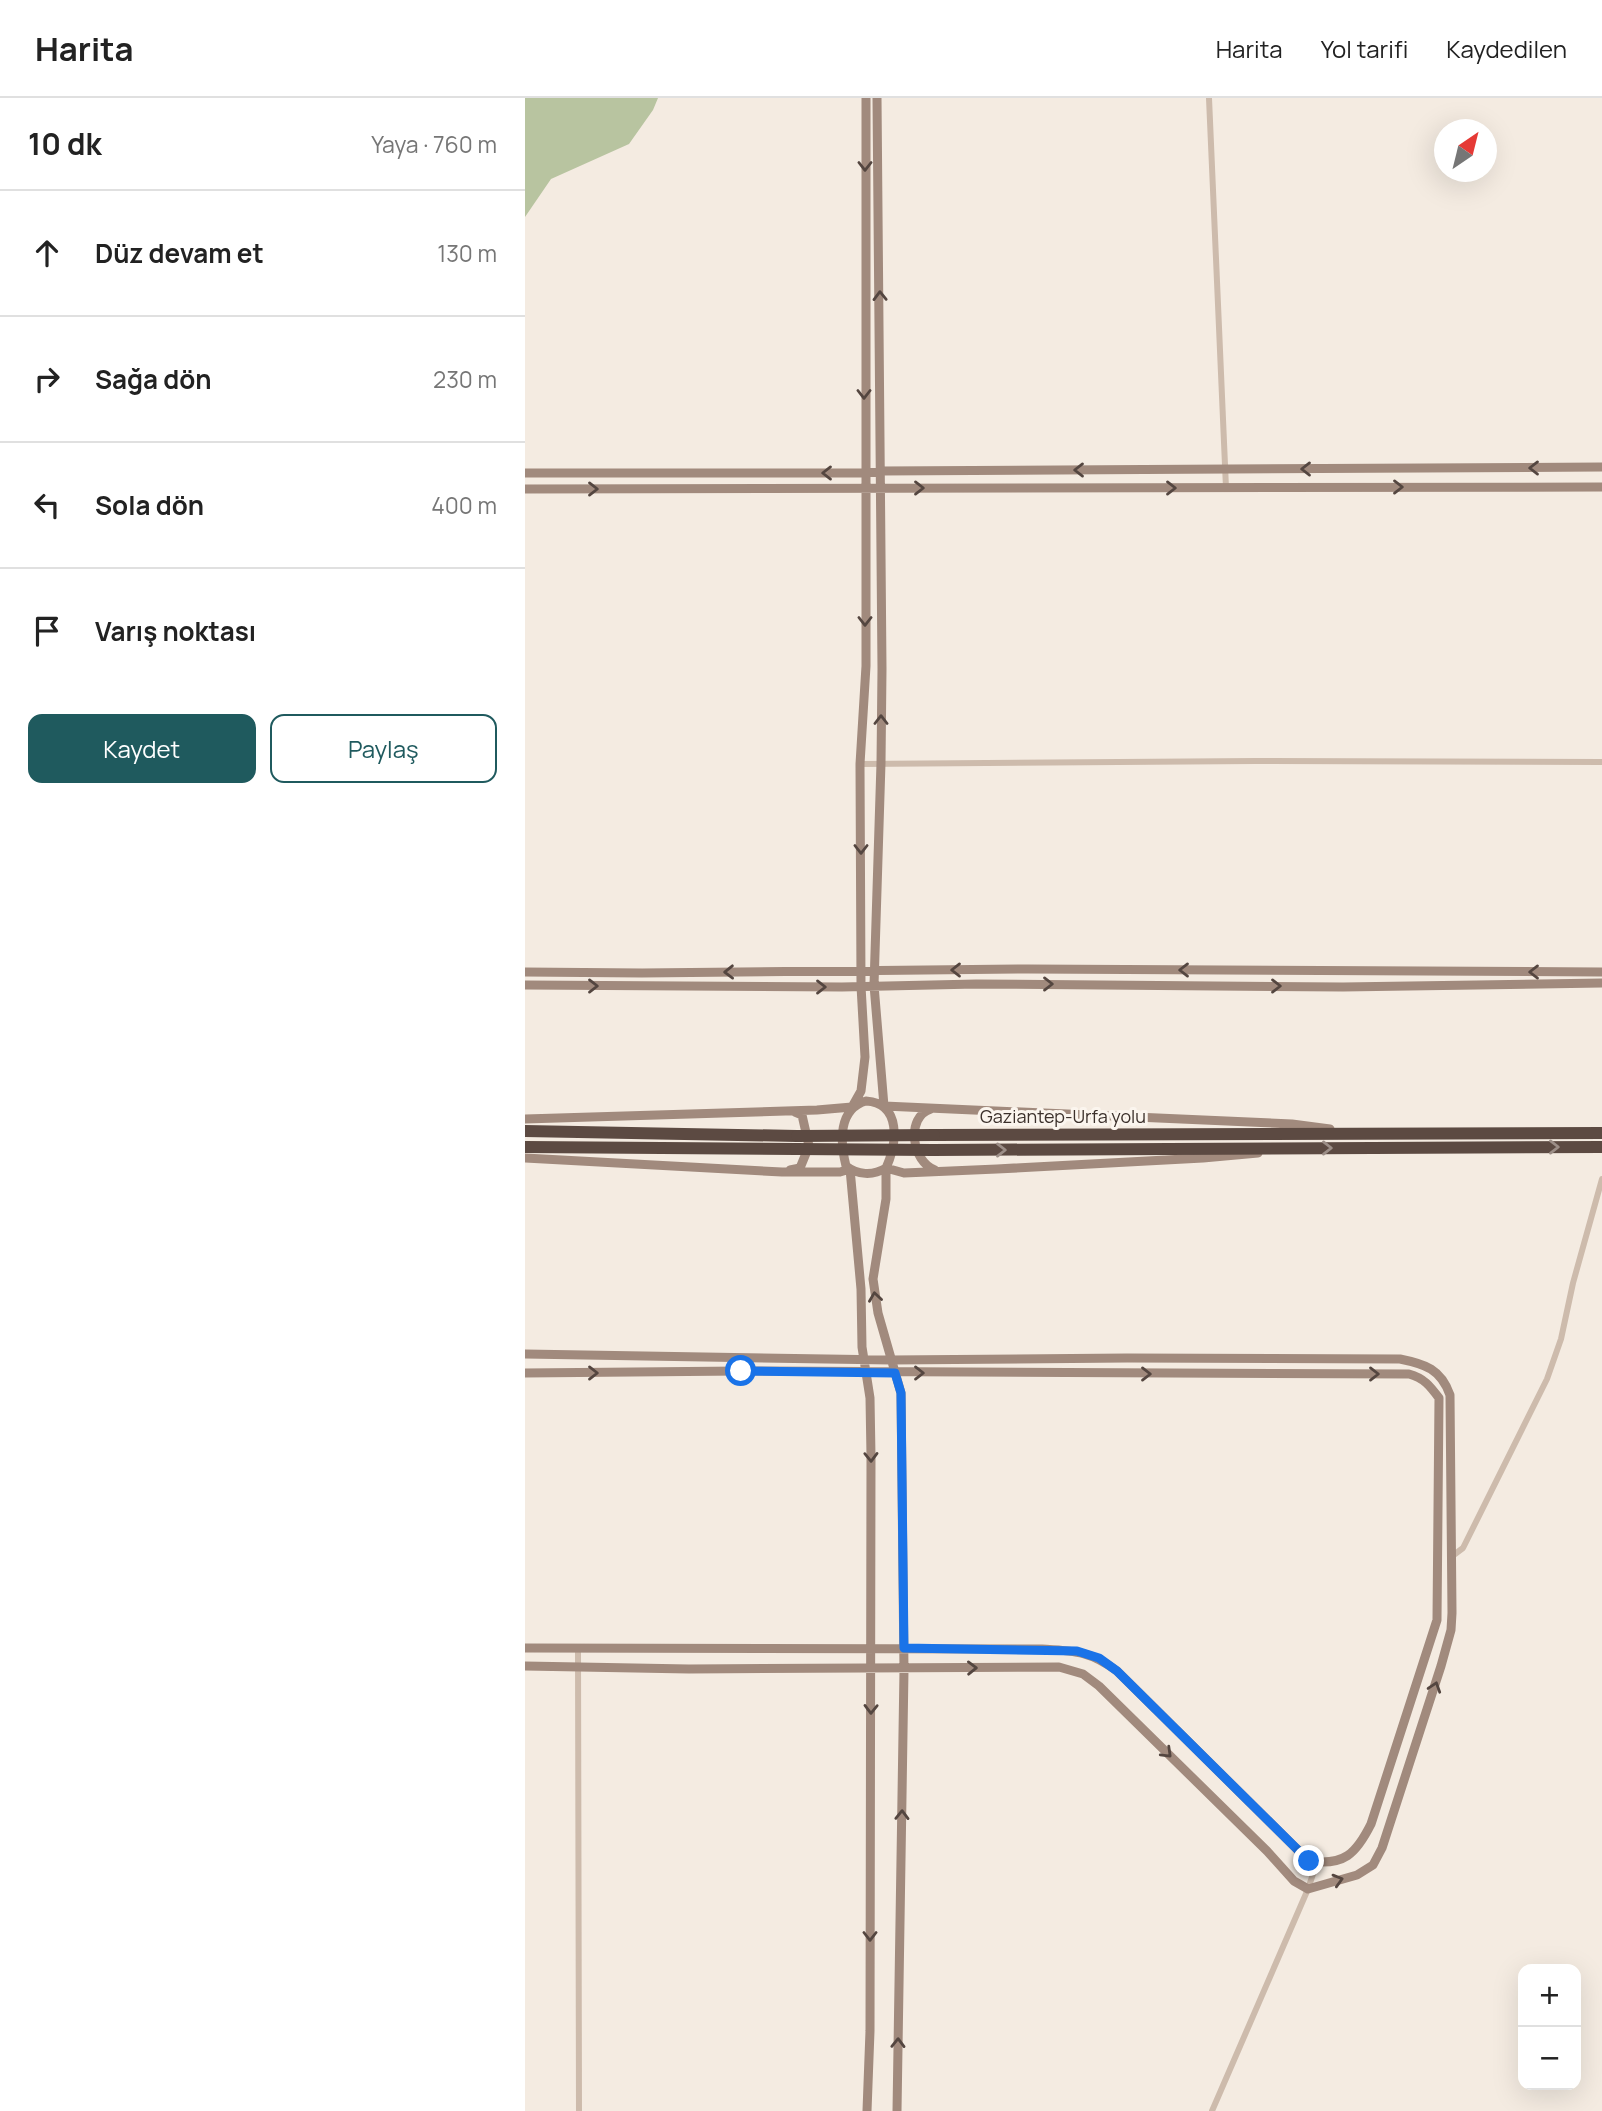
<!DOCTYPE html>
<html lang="tr">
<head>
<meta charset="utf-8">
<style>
  :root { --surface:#fff; --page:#f6f6f6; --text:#222; --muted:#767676; --line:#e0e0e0; --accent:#1f5a5e }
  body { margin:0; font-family:Manrope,sans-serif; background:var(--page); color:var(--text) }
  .controls { position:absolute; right:21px; bottom:21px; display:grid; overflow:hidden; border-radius:14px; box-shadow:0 7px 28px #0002 }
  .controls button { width:63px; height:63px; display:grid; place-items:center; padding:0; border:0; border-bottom:2px solid var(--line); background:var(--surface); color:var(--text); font:35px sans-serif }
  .compass { position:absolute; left:909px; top:21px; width:63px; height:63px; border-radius:50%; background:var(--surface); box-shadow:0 7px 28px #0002; rotate:35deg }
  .stop { position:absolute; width:21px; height:21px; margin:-16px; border:5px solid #1a73e8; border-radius:50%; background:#fff }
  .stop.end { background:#1a73e8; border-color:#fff; box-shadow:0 2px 7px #0008 }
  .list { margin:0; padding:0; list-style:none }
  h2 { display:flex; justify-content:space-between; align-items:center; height:91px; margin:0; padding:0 28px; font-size:30px }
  h2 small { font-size:23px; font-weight:400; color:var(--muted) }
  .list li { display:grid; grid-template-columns:46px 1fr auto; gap:21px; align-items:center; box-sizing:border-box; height:126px; padding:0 28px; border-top:2px solid var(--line) }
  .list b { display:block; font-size:26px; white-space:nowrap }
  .list em { font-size:23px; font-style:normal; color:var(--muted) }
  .actions { display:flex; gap:14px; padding:21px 28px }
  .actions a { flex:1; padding:16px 0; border:2px solid var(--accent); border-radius:14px; text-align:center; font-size:24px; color:var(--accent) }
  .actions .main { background:var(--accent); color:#fff }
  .icon { flex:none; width:38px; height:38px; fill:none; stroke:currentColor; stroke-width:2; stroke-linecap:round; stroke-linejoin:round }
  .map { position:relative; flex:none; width:1077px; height:2013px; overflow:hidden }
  header { display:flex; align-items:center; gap:42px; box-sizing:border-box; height:98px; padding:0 35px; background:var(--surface); border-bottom:2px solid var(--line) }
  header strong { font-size:33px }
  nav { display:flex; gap:38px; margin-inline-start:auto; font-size:24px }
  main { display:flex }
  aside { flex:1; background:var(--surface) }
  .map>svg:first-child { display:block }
</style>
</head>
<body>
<header>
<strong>Harita</strong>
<nav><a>Harita</a><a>Yol tarifi</a><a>Kaydedilen</a></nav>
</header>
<main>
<aside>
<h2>10 dk<small>Yaya · 760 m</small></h2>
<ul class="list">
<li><svg class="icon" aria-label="ahead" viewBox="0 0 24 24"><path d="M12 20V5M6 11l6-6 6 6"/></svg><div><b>Düz devam et</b></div><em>130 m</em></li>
<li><svg class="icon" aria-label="right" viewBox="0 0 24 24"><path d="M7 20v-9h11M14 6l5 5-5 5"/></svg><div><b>Sağa dön</b></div><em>230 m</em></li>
<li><svg class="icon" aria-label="left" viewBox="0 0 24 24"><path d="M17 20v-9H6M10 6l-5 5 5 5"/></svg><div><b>Sola dön</b></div><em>400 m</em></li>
<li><svg class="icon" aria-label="arrive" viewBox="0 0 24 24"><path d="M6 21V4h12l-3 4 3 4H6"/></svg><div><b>Varış noktası</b></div></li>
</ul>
<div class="actions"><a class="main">Kaydet</a><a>Paylaş</a></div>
</aside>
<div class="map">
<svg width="1077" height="2013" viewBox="0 0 1077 2013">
  <rect width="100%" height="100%" fill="#f4ebe1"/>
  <path fill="#b8c4a0" d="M0,0H133L128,12L104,46L26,81L0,119Z"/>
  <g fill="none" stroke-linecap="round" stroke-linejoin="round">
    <path stroke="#cdbbac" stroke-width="6" d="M684,0L701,390
      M335,666L730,663L1077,664
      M926,1459L938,1450L1022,1281L1036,1241L1048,1185L1077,1081
      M53,1550L54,2013
      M687,2013L783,1791L792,1764"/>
    <path stroke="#a18a7d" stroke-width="9" d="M352,0L357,571L356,665L349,887L359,1008L767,1026L805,1031
      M0,375H340L356,373L1077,369
      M0,391L1077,389
      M0,874L117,875L503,871L1077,874
      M0,887L317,889L451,886L818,889L1077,885
      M341,1003C377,1005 372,1046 361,1070C348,1078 332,1077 321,1068C315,1044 313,1011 341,1003Z
      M406,1011C380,1019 387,1064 410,1072
      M0,1021L292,1012L327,1009L336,993L340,959L336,888L335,666L341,568V0
      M0,1060L257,1074H315L325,1071L336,1191L337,1249L345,1300L346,1358L345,1933L342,2013
      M265,1072L275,1070L284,1048L277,1017L270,1014
      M0,1256L366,1262L602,1260L875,1261C900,1266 916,1271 925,1297L927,1515L926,1532L916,1568L857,1750L848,1767L832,1777L783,1791L769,1783L742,1753L574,1588L558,1576L534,1569L164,1571L0,1568
      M0,1275L216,1273L884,1276C899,1280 905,1288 914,1300L912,1522L846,1726C831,1756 819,1768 784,1763L592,1573C565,1553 550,1553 517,1551L0,1550
      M372,2013L379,1572L376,1295L353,1215L348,1181L361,1101V1070L379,1075L472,1071L678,1060L733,1055"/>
    <path stroke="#5c4a42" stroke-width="12" d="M0,1033L272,1038
      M409,1037L1077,1035
      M0,1049L271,1051
      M408,1052L1077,1049"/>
    <path stroke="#5c4a42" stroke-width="12" d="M272,1038L409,1037
      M271,1051L408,1052"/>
  </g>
  <defs><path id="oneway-chevron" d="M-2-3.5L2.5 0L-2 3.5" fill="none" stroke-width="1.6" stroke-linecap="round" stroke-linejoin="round" transform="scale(1.75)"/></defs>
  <g stroke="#544640">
    <use href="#oneway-chevron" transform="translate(340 68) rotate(90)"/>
    <use href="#oneway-chevron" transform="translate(355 198) rotate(-91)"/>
    <use href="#oneway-chevron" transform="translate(339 296) rotate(90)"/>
    <use href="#oneway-chevron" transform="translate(1009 370) rotate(180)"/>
    <use href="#oneway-chevron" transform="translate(781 371) rotate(180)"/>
    <use href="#oneway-chevron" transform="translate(554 372) rotate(180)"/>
    <use href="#oneway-chevron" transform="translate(302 375) rotate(-180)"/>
    <use href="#oneway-chevron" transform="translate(873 389)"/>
    <use href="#oneway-chevron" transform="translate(394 390)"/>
    <use href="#oneway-chevron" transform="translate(646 390)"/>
    <use href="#oneway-chevron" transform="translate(68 391)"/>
    <use href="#oneway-chevron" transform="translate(340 523) rotate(90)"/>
    <use href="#oneway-chevron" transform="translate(356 622) rotate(-90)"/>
    <use href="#oneway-chevron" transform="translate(336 751) rotate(90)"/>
    <use href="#oneway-chevron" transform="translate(431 872) rotate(180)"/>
    <use href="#oneway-chevron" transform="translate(659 872) rotate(-180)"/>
    <use href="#oneway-chevron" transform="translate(204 874) rotate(179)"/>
    <use href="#oneway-chevron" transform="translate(1009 874) rotate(-180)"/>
    <use href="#oneway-chevron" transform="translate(523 886)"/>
    <use href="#oneway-chevron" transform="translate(68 888)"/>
    <use href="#oneway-chevron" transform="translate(751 888)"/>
    <use href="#oneway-chevron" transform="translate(296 889)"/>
    <use href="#oneway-chevron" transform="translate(350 1199) rotate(-98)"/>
    <use href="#oneway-chevron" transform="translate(68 1275)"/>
    <use href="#oneway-chevron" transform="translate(394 1275)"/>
    <use href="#oneway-chevron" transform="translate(621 1276)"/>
    <use href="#oneway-chevron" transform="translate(849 1276)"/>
    <use href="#oneway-chevron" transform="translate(346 1359) rotate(89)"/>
    <use href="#oneway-chevron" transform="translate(447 1570) rotate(-1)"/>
    <use href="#oneway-chevron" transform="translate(910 1589) rotate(-72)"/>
    <use href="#oneway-chevron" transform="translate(346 1611) rotate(91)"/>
    <use href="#oneway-chevron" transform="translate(642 1655) rotate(44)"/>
    <use href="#oneway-chevron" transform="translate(377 1717) rotate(-89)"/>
    <use href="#oneway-chevron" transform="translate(813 1782) rotate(-16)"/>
    <use href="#oneway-chevron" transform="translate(345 1838) rotate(90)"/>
    <use href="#oneway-chevron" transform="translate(373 1945) rotate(-89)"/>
  </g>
  <g stroke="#9c8e87">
    <use href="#oneway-chevron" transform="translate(1029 1049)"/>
    <use href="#oneway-chevron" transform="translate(802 1050)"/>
    <use href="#oneway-chevron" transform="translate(476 1052)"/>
  </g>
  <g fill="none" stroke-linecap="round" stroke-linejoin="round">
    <path stroke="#1a73e8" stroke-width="9" d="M216,1273L370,1275L376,1295L379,1550L552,1553L574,1560L592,1573L784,1763"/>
  </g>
  <g text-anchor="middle" stroke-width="6" stroke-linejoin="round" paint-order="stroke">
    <g font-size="18" fill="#3b302b" stroke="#fbf5ee">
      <text x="538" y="1025">Gaziantep-Urfa yolu</text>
    </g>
  </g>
</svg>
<div class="controls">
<button>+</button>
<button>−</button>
</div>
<svg class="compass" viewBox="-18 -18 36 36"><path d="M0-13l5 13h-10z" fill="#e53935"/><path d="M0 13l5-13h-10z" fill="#767676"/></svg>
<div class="stop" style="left:216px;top:1273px"></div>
<div class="stop end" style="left:784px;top:1763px"></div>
</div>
</main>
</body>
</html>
